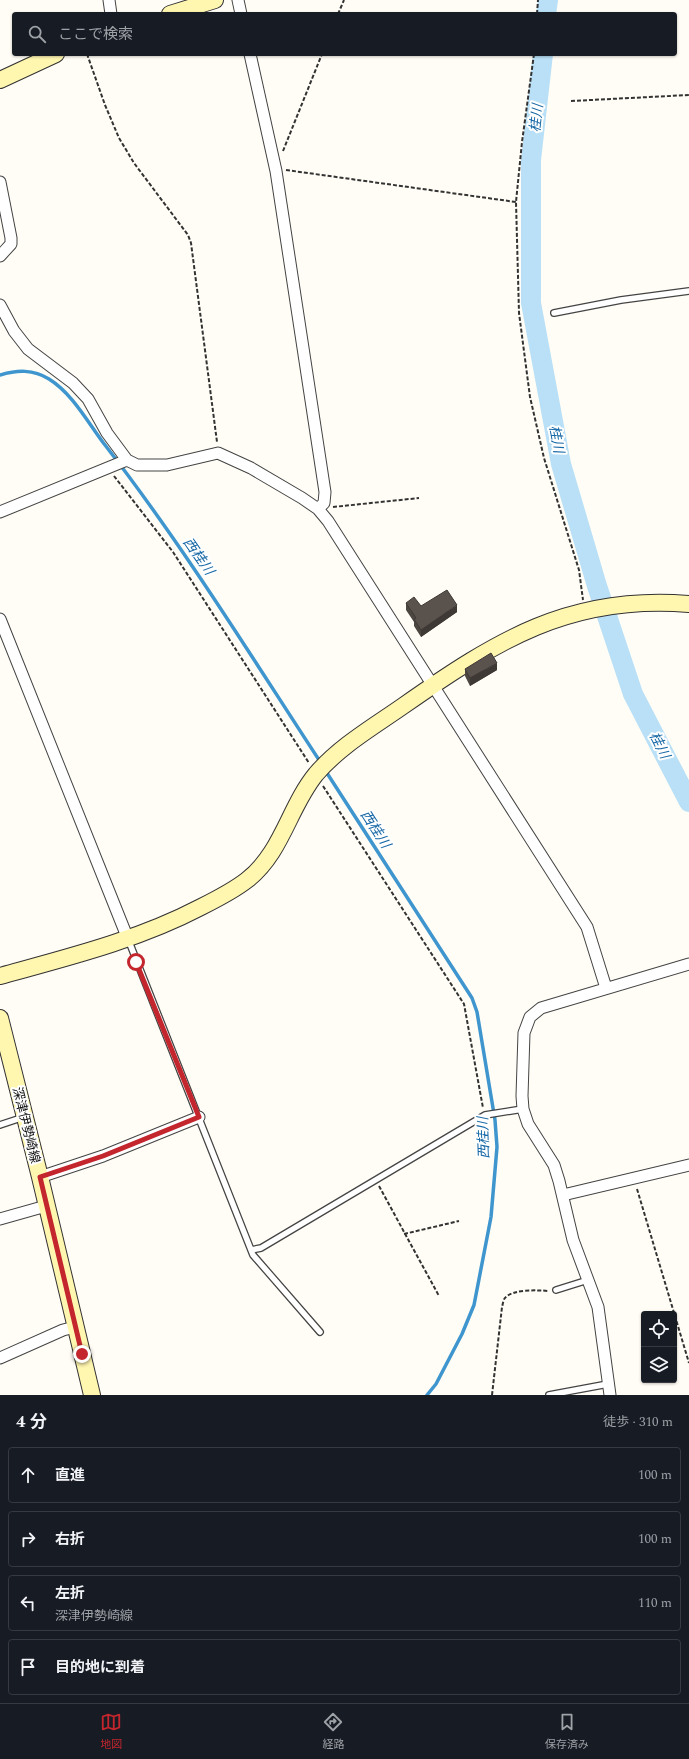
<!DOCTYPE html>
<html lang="ja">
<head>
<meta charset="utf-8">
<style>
  :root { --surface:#171b24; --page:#242831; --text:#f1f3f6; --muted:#9ea1a6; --line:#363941; --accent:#c4262e }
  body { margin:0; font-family:Spectral,"Noto Sans JP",serif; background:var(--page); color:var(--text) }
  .controls { position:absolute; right:12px; bottom:12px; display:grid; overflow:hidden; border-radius:4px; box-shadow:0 1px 3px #0004 }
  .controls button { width:36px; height:36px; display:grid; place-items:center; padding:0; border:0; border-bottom:1px solid var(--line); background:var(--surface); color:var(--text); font:20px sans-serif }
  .stop { position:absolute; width:12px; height:12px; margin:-9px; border:3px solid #c4262e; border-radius:50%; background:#fff }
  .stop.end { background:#c4262e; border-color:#fff; box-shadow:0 1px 4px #0008 }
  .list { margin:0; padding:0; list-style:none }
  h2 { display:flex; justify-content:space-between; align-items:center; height:52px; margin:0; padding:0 16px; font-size:17px }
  h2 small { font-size:13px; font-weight:400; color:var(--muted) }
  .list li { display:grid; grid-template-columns:26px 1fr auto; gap:12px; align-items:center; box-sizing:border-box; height:56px; margin:0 8px 8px; padding:0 8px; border:1px solid var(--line); border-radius:4px }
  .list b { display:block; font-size:15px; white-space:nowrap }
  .list p { margin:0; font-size:13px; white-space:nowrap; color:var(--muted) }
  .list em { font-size:13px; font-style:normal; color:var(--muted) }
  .icon { flex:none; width:22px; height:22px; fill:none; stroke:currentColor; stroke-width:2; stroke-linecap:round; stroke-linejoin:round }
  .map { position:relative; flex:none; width:689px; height:1395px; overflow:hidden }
  .search { position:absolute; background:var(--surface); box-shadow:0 1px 3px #0004; left:12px; right:12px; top:12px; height:44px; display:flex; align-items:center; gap:10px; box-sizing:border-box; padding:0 14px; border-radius:4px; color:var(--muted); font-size:15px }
  .sheet { height:308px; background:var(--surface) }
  nav { display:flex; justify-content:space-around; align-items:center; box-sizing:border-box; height:56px; border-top:1px solid var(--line); background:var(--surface); font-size:11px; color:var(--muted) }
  nav a { display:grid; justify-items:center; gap:2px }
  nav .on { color:var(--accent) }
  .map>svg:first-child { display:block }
</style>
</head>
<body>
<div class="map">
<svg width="689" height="1395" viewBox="0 0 689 1395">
  <rect width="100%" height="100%" fill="#fffdf5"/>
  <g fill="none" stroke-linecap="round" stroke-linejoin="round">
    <path stroke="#3f96cf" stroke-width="3.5" d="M0,375C17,370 33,369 49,379C73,394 88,423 105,445C184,547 251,656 321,763
      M325,770L472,998L477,1012L495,1120L497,1147L491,1217L474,1305L462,1334L436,1384L427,1395"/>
    <path stroke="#b9e0f7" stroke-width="20" d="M546,14L548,0
      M543,54L531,160V303L561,464L597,586L633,694L689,802"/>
    <g stroke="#444" stroke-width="8">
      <path id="lane" d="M554,313L621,300L689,291
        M128,939L253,1255L320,1332
        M0,1125L24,1117
        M251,1250L261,1248L485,1115L523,1109
        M556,1290L588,1280
        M549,1395L608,1384"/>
    </g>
    <g stroke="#444" stroke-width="13">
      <path id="street" d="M109,0L111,14
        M238,0L241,14
        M250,54L276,171L325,492L324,503L318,509
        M0,182L11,238V244L0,256
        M0,305L14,331L28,349L73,383L88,399L107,433L127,460
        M0,512L127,460L137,465H167L218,453L251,468L302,498L318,509L328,521L587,927L606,988
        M0,619L128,939
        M40,1177L103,1156L199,1117
        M563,1195L689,1165
        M0,1219L46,1206
        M0,1358L63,1330L75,1327
        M610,1395L598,1307L573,1240L559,1181L554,1165L528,1124L523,1109L522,1096L524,1033L530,1017L541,1008L689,964"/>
    </g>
    <g stroke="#333" stroke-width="18">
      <path id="secondary" d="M170,14L215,0
        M0,80L56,54
        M0,976C69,957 138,940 201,907C217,899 233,891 247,880C282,853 289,807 316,774C340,746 373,727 403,706C496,641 570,594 689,604
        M0,1018L40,1177L92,1395"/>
    </g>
    <path stroke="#333" stroke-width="2" stroke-dasharray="4 2" stroke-linecap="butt" d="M338,14L344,0
      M537,14L538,0
      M87,54L105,105L119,138L134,163L188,235L191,243L217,442
      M534,54L522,142L516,202L519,313L530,397L544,458L579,570L583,600
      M571,101L689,95
      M283,151L322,54
      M286,170L516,202
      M114,476L173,552L309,763
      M333,507L419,498
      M323,786L464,1004L483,1108
      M379,1186L439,1296
      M637,1189L689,1363
      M404,1234L459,1221
      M492,1395L502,1307C503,1304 503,1300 505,1298C512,1289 538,1290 548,1291"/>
    <use href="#lane" stroke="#fff" stroke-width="5.5"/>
    <use href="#street" stroke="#fff" stroke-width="11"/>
    <use href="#secondary" stroke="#fff6b0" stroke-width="16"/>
  </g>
  <path fill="#4d4742" d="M406,603L421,606L457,612L421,637L414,626V622L406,610Z
    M465,669L497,670L470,686L465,676Z"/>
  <path fill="#3f3936" d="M457,605V612L421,637V630Z
    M497,663V670L470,686V678Z"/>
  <path fill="#5a524d" stroke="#3f3936" d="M447,590L457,605L421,630L414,619L416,618L406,603L414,597L421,606Z
    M491,653L497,663L470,678L465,669Z"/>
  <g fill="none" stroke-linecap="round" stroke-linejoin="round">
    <path stroke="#c4262e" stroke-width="5" d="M82,1354L40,1177L103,1156L199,1117L136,962"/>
  </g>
  <g text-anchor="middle" stroke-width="4" stroke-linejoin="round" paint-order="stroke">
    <g font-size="13" fill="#111" stroke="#fff">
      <text transform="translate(27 1125) rotate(76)" y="5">深津伊勢崎線</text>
    </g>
    <g font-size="14" font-style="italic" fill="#1768a6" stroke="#fff">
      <text transform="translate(536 118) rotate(-84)" y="5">桂川</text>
      <text transform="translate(557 439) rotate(79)" y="5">桂川</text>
      <text transform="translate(199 556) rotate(55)" y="5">西桂川</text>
      <text transform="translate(660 745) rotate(63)" y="5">桂川</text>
      <text transform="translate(376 829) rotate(57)" y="5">西桂川</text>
      <text transform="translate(483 1138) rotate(-92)" y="5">西桂川</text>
    </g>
  </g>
</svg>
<div class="controls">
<button><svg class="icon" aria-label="locate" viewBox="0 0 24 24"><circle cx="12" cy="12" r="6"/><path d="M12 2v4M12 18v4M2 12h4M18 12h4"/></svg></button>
<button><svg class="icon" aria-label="layers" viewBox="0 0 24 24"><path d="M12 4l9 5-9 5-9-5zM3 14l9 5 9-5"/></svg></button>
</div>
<div class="stop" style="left:136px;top:962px"></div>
<div class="stop end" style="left:82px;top:1354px"></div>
<div class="search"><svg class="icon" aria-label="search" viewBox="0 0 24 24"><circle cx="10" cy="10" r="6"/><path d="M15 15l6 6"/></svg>ここで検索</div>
</div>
<section class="sheet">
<h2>4 分<small>徒歩 · 310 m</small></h2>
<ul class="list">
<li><svg class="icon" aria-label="ahead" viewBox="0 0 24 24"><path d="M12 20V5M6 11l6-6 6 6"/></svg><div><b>直進</b></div><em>100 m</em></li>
<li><svg class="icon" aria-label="right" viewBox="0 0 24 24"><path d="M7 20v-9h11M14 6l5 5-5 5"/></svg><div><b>右折</b></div><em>100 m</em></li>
<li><svg class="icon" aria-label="left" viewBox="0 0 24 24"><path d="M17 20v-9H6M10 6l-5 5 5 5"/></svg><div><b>左折</b><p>深津伊勢崎線</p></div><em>110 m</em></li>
<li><svg class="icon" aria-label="arrive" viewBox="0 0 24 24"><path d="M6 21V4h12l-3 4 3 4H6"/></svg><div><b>目的地に到着</b></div></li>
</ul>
</section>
<nav>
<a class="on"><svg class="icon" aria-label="map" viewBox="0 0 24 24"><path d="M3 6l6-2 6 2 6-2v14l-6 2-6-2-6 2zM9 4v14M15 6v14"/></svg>地図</a>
<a><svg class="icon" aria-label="directions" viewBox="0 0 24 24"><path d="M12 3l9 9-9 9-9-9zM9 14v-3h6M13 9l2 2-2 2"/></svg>経路</a>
<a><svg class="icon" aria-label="saved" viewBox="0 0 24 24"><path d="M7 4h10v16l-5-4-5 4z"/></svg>保存済み</a>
</nav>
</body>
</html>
